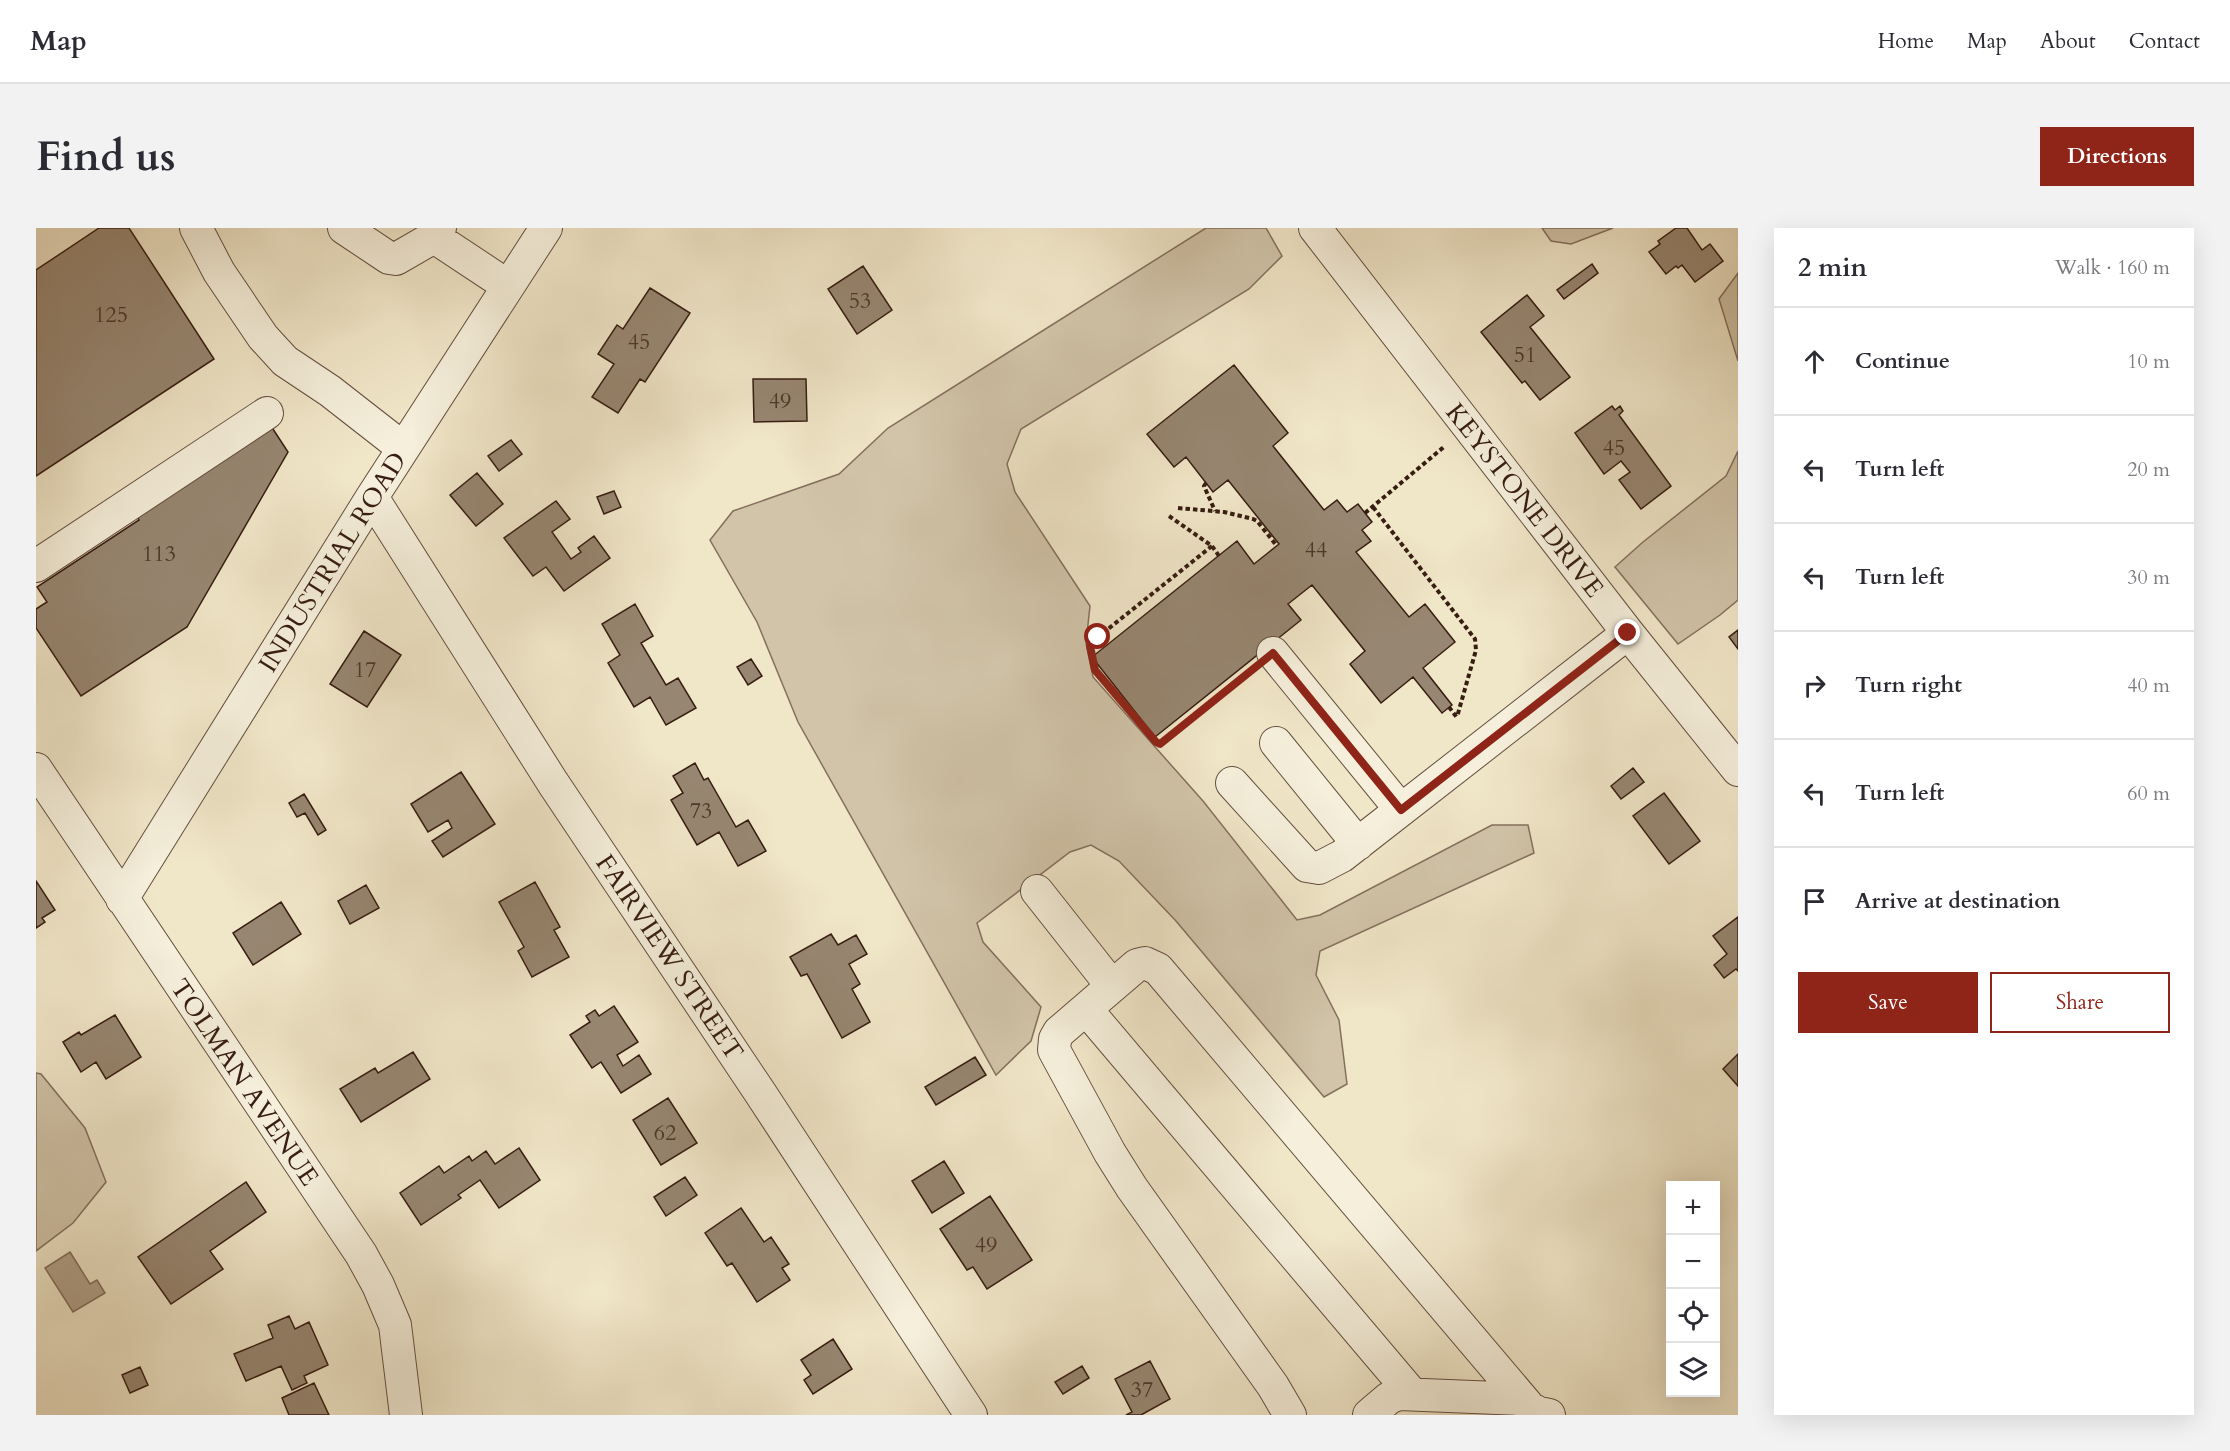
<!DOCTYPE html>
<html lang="en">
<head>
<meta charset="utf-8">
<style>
  :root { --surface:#fff; --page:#f2f2f3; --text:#2b2b33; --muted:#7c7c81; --line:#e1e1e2; --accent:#8f2418 }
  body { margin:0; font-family:Cardo,serif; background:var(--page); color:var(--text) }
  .controls { position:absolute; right:18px; bottom:18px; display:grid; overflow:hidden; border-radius:0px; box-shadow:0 6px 24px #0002 }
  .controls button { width:54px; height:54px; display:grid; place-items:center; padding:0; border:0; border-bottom:2px solid var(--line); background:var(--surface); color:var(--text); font:30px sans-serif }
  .stop { position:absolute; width:18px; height:18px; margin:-14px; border:4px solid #8f2418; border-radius:50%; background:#fff }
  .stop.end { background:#8f2418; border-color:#fff; box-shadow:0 2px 6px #0008 }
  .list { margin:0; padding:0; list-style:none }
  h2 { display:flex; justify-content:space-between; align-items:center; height:78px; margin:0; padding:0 24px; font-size:26px }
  h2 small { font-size:20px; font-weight:400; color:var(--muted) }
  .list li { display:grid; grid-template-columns:39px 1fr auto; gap:18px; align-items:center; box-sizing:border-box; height:108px; padding:0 24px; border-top:2px solid var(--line) }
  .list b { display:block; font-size:22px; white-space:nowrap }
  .list em { font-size:20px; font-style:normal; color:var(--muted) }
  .actions { display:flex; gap:12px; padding:18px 24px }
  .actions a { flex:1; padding:14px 0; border:2px solid var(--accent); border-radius:0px; text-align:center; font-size:21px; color:var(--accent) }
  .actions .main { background:var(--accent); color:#fff }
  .icon { flex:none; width:33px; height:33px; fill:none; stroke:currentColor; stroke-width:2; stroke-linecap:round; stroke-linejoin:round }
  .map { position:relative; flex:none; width:1702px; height:1187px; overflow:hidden; border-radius:0px }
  header { display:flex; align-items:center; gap:36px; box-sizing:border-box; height:84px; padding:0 30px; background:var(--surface); border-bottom:2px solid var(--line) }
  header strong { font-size:28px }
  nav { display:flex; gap:33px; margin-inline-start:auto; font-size:21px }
  .intro { display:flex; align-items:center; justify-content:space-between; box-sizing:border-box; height:144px; padding:0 36px }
  h1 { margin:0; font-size:42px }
  .button { padding:15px 27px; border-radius:0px; background:var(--accent); color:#fff; font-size:21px; font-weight:700 }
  main { display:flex; gap:36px; padding:0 36px }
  aside { flex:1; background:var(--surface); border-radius:0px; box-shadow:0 6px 24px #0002 }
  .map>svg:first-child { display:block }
</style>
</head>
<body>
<header>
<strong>Map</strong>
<nav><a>Home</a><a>Map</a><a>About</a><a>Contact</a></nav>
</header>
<div class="intro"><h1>Find us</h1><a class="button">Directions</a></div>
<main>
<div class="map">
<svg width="1702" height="1187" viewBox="0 0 1702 1187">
  <rect width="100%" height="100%" fill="#f0e6c8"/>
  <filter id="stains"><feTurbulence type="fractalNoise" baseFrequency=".00333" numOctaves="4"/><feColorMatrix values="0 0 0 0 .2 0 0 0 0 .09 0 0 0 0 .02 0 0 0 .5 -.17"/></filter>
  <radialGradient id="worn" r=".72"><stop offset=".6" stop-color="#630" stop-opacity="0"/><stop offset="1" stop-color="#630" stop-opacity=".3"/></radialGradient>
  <path fill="#d1c4a9" stroke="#84705e" stroke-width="1.5" d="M1170,0H1230L1246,28L1213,61L985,201L971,236L979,264L1054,378L1050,415L1057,449L1167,573L1261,692L1284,687L1456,597H1492L1498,625L1284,723L1280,747L1303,792L1311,856L1288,869L1140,693L1083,633L1055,617L1034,624L941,695L947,714L1005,779L995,813L960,847L762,494L721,394L674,312L697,283L803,246L852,200Z
    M1506,0H1577L1535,16L1515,13Z
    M1702,45V133L1683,71Z
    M1702,223V372L1684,387L1642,416L1579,339L1607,314L1690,248Z
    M0,845L5,846L49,900L70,954L37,995L0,1023Z"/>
  <path fill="#b1a28a" stroke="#806d5a" stroke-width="1.5" d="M34,1024L54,1056L61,1052L69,1065L37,1084L9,1040Z"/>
  <path fill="#978671" stroke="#371d12" stroke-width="1.5" d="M63,0H93L178,131L0,248V42Z
    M1640,0H1651L1666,22L1674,16L1687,33L1659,54L1646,37L1642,40L1640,38L1630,46L1613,24L1624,16L1622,13Z
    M1556,36L1562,45L1528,71L1521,62Z
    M827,38L856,82L821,106L792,61Z
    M614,60L654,85L609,154L604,151L582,185L556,169L578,136L562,126L581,97L587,101Z
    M1491,67L1508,88L1494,99L1534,149L1504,172L1489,153L1486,155L1445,104Z
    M1198,137L1252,205L1237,218L1288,282L1301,272L1311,284L1322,276L1336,294L1326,302L1335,313L1320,324L1373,389L1389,376L1419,414L1387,440L1416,477L1406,485L1377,449L1345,475L1314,436L1329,423L1276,357L1252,376L1265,392L1119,509L1056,429L1201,313L1218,336L1243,316L1192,252L1177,264L1150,229L1138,239L1111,206Z
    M717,151H770L771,193L718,194Z
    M1576,178L1579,182L1584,178L1587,183L1583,187L1635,258L1605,281L1583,252L1594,244L1585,233L1568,246L1539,205Z
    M235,198L252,224L151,399L45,468L0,400V381L11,374L1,359L103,292L99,286Z
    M475,212L486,226L463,243L452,228Z
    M441,245L467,276L440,298L414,267Z
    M578,263L585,279L568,286L561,269Z
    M520,273L534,291L516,304L535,331L545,324L542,320L558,308L574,330L528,363L510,339L497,348L468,310Z
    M599,376L617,408L605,415L630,457L642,450L660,480L630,497L614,469L598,479L572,435L584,427L566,396Z
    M1702,402V421L1693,409Z
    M328,403L365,427L331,479L294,456Z
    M715,431L726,448L712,457L701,439Z
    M659,535L668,552L672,550L700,599L712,592L730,623L702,638L683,604L661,617L635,572L647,565L637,548Z
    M1597,540L1608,554L1585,571L1575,558Z
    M425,544L459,596L407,629L396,613L416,600L412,592L392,604L375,576Z
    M1628,565L1664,613L1633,636L1597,588Z
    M268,566L290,602L282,607L269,585L261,589L253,575Z
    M0,653L19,682L6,690L9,694L0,700Z
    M499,654L524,699L518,702L533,729L496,749L482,723L488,719L463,674Z
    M330,657L343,680L314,696L302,673Z
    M245,674L265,706L217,737L197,705Z
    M1702,689V743L1700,741L1688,750L1678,737L1691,726L1677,708Z
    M795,706L802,717L820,707L831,726L813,736L824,756L816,761L834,794L806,810L771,746L765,748L754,729Z
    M578,778L602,814L581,827L587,838L603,827L615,846L585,865L565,834L556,840L534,807L554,794L550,788L559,782L563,788Z
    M79,787L105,829L70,851L60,834L45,844L27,814L43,804L45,807Z
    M377,824L394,851L325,894L304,861L339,840L342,845Z
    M1702,826V858L1687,841Z
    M939,829L950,847L900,877L889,859Z
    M632,870L661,915L625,937L597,892Z
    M483,920L504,952L463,980L444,952L422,967L425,970L385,997L364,965L403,938L408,945L433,928L436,933L450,923L459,936Z
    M908,933L928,965L896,985L876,953Z
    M649,949L661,967L630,988L618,969Z
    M210,954L230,984L174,1023L187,1041L135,1076L102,1029Z
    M954,968L996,1032L951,1061L937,1039L931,1042L904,1001Z
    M705,980L728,1014L735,1009L753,1036L746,1040L754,1052L721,1074L696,1035L691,1038L669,1005Z
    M253,1088L259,1101L273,1094L292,1137L268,1148L271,1155L256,1162L245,1138L210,1153L198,1126L237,1110L232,1097Z
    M797,1111L816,1141L777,1166L768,1152L775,1147L765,1132Z
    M1114,1133L1134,1171L1105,1187H1090L1096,1184L1079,1151Z
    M1046,1138L1053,1150L1027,1166L1019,1154Z
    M104,1139L112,1157L94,1165L86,1147Z
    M278,1155L293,1187H253L246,1170Z"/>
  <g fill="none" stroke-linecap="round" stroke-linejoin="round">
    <g stroke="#654f40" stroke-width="34">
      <path id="minor" d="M160,0L183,44L227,109L249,133L294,163L367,220
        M308,0L353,30L360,31L398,9
        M404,0L398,9L472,58
        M1279,0L1592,405L1702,542
        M336,269L517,555L723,863L935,1187
        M0,338L231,185
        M1237,425L1365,582
        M1240,515L1322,616
        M0,541L325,1026L342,1057L359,1097L370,1187
        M1196,555L1271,638L1283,640L1306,628L1592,405
        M1001,663L1076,758
        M86,671L336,269L510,0
        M1050,781L1376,1166
        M1254,1187L1237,1158L1096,960L1074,925L1018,822L1019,811L1023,804L1101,737L1109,735L1122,741L1494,1180L1503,1185L1513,1187
        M1333,1187L1353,1170L1363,1166L1486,1171"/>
    </g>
    <path stroke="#371d12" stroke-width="4" stroke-dasharray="4.5 3" stroke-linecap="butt" d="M1170,255L1168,258L1179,283
      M1337,279L1439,411L1440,422L1421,489
      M1142,280L1188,284L1217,291L1221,293L1241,318
      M1329,285L1409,218
      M1133,288L1176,318L1183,328
      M1176,318L1062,409L1054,418L1059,442L1120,514L1124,516L1213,444
      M1413,479L1422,491"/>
    <use href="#minor" stroke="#f5efdb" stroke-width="32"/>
  </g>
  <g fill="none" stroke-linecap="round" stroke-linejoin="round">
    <path stroke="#8f2418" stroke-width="8" d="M1062,409L1054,418L1059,442L1120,514L1124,516L1237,425L1365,582L1592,405"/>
  </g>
  <g text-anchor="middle" stroke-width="4.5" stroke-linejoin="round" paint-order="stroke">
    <g font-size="22" fill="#4f372a">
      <text x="824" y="80">53</text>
      <text x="75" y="94">125</text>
      <text x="603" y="121">45</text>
      <text x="1489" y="134">51</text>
      <text x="744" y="180">49</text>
      <text x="1578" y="227">45</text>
      <text x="1280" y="329">44</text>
      <text x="123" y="333">113</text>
      <text x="329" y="449">17</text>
      <text x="665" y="590">73</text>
      <text x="629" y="912">62</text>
      <text x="950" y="1024">49</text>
      <text x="1106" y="1169">37</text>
    </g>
    <g font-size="26" fill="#371d12" stroke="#f5efdb">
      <text transform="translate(1489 272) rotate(52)" y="9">KEYSTONE DRIVE</text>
      <text transform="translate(296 334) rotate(-58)" y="9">INDUSTRIAL ROAD</text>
      <text transform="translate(634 729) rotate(56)" y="9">FAIRVIEW STREET</text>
      <text transform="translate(209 854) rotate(56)" y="9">TOLMAN AVENUE</text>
    </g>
  </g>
  <rect width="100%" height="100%" filter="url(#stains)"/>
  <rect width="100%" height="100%" fill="url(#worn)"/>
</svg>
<div class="controls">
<button>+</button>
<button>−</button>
<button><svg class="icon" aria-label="locate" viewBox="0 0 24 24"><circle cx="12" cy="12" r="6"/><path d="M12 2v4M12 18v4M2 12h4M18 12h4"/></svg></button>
<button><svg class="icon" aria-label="layers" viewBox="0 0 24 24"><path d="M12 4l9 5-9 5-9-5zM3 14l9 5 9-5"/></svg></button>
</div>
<div class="stop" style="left:1062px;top:409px"></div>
<div class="stop end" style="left:1592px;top:405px"></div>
</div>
<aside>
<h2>2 min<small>Walk · 160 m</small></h2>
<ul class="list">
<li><svg class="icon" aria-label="ahead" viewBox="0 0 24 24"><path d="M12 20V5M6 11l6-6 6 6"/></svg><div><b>Continue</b></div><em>10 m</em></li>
<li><svg class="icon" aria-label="left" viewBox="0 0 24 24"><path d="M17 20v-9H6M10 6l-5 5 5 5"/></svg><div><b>Turn left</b></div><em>20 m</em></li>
<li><svg class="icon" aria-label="left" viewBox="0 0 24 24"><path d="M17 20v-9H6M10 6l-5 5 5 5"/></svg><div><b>Turn left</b></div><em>30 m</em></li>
<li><svg class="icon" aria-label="right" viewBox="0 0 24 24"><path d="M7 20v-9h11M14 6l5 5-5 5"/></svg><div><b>Turn right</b></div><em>40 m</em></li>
<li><svg class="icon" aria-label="left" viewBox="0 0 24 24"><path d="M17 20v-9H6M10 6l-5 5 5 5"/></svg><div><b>Turn left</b></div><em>60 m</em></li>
<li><svg class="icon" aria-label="arrive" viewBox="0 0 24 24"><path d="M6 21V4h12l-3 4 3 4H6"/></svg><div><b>Arrive at destination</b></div></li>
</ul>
<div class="actions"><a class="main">Save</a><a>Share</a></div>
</aside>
</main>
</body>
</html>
